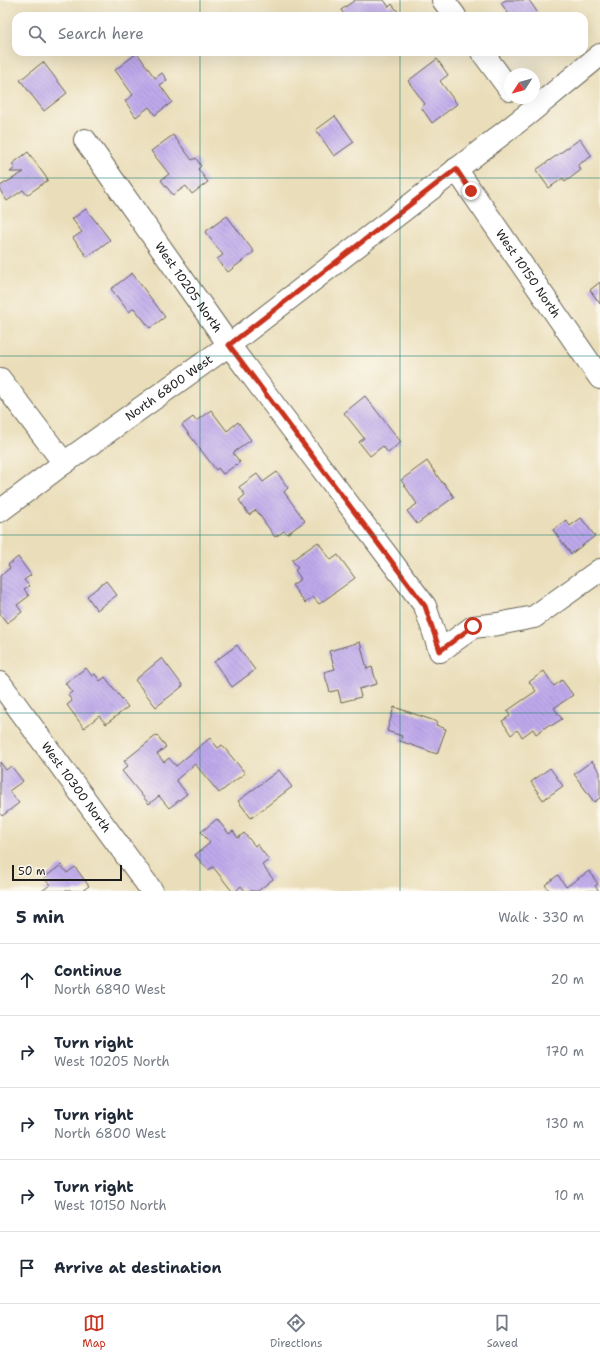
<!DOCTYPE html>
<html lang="en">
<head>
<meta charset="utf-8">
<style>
  :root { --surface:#fff; --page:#f2f2f3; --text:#1f2937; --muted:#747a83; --line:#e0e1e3; --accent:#c8321e }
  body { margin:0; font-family:"Shantell Sans",sans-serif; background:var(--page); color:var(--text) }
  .compass { position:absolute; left:504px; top:68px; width:36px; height:36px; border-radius:50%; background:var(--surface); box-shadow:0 4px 16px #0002; rotate:234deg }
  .scale { position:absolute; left:12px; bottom:10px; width:110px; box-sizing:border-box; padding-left:4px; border:2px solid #1c1c1c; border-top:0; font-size:11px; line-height:14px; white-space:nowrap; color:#1c1c1c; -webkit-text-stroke:3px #fbf7ec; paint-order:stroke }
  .stop { position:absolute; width:12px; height:12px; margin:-9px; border:3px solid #c8321e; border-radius:50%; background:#fff }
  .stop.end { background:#c8321e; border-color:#fff; box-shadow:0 1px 4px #0008 }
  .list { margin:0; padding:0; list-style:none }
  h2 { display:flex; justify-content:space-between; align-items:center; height:52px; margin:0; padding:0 16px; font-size:17px }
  h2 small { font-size:13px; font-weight:400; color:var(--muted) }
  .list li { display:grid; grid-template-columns:26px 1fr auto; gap:12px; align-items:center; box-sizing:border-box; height:72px; padding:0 16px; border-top:1px solid var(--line) }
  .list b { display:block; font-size:15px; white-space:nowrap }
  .list p { margin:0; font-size:13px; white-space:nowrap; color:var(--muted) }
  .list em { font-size:13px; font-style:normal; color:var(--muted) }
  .icon { flex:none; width:22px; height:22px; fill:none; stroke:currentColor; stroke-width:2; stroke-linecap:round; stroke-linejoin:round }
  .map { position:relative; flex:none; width:600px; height:891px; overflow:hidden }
  .search { position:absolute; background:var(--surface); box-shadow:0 4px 16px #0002; left:12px; right:12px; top:12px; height:44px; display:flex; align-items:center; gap:10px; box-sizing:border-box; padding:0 14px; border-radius:12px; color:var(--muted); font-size:15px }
  .sheet { height:412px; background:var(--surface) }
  nav { display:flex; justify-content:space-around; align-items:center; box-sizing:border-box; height:56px; border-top:1px solid var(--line); background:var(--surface); font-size:11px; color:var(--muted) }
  nav a { display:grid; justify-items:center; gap:2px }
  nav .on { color:var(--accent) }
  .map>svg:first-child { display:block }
</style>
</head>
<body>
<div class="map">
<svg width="600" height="891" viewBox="0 0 600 891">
  <defs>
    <pattern id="building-back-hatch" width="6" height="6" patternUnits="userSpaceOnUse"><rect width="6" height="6" fill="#bea8eb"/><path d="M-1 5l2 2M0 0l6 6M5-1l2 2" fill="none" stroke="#a390c9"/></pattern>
  </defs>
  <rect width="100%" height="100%" fill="#fbf7ec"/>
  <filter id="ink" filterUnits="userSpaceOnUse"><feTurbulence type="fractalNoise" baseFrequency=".025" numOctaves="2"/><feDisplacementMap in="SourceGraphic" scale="8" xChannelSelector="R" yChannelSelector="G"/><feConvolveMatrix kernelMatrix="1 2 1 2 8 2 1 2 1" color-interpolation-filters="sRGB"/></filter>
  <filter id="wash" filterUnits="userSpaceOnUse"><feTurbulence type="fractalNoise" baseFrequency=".012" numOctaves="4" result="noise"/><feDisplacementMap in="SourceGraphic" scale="16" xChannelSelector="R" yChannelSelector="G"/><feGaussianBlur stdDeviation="0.9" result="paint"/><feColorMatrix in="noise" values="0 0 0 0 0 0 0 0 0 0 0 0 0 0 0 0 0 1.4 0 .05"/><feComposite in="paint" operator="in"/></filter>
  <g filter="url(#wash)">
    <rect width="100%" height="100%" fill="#eadeba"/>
    <g id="blocks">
      <path fill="url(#building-back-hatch)" d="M355,0H384L389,7L392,4L401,16H345L341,10Z
        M506,0H529L540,16H510L501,3Z
        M137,53L155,78L162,73L167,80L160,85L172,102L155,115L149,107L136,117L125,101L133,95L115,70Z
        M437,59L448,75L440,81L457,104L432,123L421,107L425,104L408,81Z
        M43,62L67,93L44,111L20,80Z
        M335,116L354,142L334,156L316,130Z
        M173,135L192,160L196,158L201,166L198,169L208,182L192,194L186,186L173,195L161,180L169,174L151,151Z
        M580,139L592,156L578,165L581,170L565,182L563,178L549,188L536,170Z
        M28,152L48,180L27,195L23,190L7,201L0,190V186L24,172H10L15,168L12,164Z
        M86,209L110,240L87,257L73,238L82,232L72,219Z
        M227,216L254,252L228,272L217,259L223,255L205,232Z
        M132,273L165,317L150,328L134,308L129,312L111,289Z
        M600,282V304L590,290Z
        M365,396L401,442L388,453L383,446L370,456L359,442L364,438L344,413Z
        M211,410L227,431L238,422L251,440L233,453L240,462L223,474L218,468L216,470L182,425L193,417L196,421Z
        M427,461L443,484L444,483L454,497L417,524L407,511L417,504L401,480Z
        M277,472L288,488L284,492L305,521L287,534L284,531L275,537L256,510L249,515L239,500L245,495L239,487L257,474L263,482Z
        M581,518L595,536L571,554L553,530L566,520L570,526Z
        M318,542L331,560L338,555L355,578L319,604L313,597L305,603L292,585L301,579L295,570L298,568L292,560Z
        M18,557L31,575L24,580L29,586L24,589L29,596L17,605L22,612L7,623L0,614V576L10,568L8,565Z
        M106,581L117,595L97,610L87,596Z
        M360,642L367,669L372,667L377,684L359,689L361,697L341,702L338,690L330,692L324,672L335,669L329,651Z
        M237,645L255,670L232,687L214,662Z
        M162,658L183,686L156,707L135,680Z
        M86,668L92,676L95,674L100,681L105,677L128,707L106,724L99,716L84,728L67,705L72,701L68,695L72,692L65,683Z
        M544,671L554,686L562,680L573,695L554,708L562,719L551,726L550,724L536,734L533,729L522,737L517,730L511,735L502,721L510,716L507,711L536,691L529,682Z
        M394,707L438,722L436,725L446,729L437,754L400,741L402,736L387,731Z
        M157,735L166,747L157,754L164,762L169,758L176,766L210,738L218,748L222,745L245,773L219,793L195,764L176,780L187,794L169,808L159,796L149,804L122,771L128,766L124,761Z
        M592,761L600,772V798L594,802L574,774Z
        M0,762L6,770L11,766L23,781L9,791L19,803L2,816L0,813Z
        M550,768L563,786L543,800L531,782Z
        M279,770L292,787L251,818L238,801Z
        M217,819L229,834L233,831L238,838L244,833L255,846L257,844L269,860L262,865L273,879L258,891H245L241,886L236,891H232L213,867L208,870L195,855L210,843L201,832Z
        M61,865L67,873L75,867L89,886L82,891H42L50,885L44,878Z
        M589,871L598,884L595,886L599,891H550L545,885L558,875L566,887Z"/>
    </g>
  </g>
  <g filter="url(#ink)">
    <use href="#blocks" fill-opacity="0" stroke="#646053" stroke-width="1"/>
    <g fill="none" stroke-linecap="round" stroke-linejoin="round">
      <g stroke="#646053" stroke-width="24">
        <g id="minor">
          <path d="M443,0L455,16"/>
          <path d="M482,52L510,90"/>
          <path id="s1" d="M85,140L229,345L425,606L440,651L473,627L498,624L534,617L600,570"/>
          <path id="s2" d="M456,169L600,378"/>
          <path d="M0,379L64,463"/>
          <path id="s3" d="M0,511L64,463L229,345L528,114L600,55"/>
          <path id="s4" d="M0,683L152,891"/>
        </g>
      </g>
      <use href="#minor" stroke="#fff" stroke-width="22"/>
    </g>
  </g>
  <g fill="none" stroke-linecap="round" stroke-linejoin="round" filter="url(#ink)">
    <path stroke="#c8321e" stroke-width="5" d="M471,191L456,169L229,345L425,606L440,651L473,626"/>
  </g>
  <path fill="none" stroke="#0f766e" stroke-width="1" stroke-opacity="0.55" d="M200,0V16M400,0V16M200,52V891M400,52V891M0,178H600M0,356H600M0,535H600M0,713H600"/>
  <g text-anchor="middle" stroke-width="4" stroke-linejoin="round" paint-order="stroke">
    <g font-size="12" fill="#1c1c1c" stroke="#fbf7ec">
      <text dy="4" stroke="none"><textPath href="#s2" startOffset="127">West 10150 North</textPath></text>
      <text dy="4" stroke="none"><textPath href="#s1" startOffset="180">West 10205 North</textPath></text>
      <text dy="4" stroke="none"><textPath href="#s3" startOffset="209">North 6800 West</textPath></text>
      <text dy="4" stroke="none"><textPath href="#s4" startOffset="129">West 10300 North</textPath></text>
    </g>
  </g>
</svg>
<svg class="compass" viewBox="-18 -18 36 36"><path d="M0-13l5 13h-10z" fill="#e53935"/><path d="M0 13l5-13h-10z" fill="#747a83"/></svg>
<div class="scale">50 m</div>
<div class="stop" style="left:473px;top:626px"></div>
<div class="stop end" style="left:471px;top:191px"></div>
<div class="search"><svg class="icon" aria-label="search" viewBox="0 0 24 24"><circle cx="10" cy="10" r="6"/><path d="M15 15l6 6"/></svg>Search here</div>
</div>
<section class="sheet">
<h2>5 min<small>Walk · 330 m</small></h2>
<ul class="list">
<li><svg class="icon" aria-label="ahead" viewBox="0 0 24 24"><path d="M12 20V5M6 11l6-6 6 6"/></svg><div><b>Continue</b><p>North 6890 West</p></div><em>20 m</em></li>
<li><svg class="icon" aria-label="right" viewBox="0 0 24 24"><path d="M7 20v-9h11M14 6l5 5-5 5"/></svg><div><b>Turn right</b><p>West 10205 North</p></div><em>170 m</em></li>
<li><svg class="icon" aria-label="right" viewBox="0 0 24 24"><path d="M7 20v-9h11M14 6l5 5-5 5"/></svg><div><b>Turn right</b><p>North 6800 West</p></div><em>130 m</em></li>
<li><svg class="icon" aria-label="right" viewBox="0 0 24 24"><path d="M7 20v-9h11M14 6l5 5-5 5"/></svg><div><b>Turn right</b><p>West 10150 North</p></div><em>10 m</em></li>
<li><svg class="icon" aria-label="arrive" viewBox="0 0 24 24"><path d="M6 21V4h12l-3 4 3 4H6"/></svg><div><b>Arrive at destination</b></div></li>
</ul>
</section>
<nav>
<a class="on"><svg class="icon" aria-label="map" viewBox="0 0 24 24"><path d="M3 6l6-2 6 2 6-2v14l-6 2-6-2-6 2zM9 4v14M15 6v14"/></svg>Map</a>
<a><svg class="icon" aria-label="directions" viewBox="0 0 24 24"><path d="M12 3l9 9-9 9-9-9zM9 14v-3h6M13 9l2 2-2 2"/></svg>Directions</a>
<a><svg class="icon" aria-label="saved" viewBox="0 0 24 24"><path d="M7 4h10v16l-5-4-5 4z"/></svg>Saved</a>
</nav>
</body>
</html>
